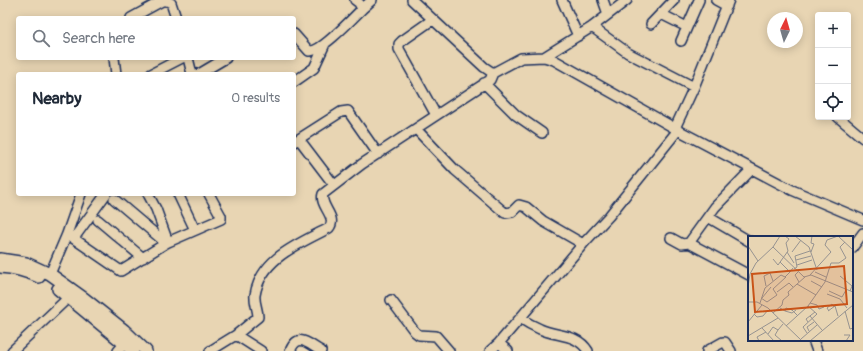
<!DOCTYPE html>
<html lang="en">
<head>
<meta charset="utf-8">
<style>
  :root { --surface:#fff; --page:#f2f2f3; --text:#1f2937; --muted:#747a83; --line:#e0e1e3 }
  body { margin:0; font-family:Pangolin,sans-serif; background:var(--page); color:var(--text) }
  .controls { position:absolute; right:12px; top:12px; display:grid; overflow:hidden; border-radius:4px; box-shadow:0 2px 10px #0003 }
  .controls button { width:36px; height:36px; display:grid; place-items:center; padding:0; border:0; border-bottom:1px solid var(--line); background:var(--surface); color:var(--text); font:20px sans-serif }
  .compass { position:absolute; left:767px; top:12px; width:36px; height:36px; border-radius:50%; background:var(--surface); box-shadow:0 2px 10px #0003; rotate:5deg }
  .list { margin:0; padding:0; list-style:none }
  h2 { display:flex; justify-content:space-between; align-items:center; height:52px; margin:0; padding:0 16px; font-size:17px }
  h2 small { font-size:13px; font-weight:400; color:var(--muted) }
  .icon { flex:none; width:22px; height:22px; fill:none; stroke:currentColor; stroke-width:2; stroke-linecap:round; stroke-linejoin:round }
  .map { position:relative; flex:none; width:863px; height:351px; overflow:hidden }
  .search { position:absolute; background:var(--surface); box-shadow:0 2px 10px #0003; left:16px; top:16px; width:280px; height:44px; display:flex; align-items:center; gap:10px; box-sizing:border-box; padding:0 14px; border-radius:4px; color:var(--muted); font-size:15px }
  .panel { position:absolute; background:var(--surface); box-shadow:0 2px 10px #0003; left:16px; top:72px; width:280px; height:124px; border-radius:4px }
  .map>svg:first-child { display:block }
</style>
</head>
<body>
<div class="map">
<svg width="863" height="351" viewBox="0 0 863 351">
  <rect width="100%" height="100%" fill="#e8d5b3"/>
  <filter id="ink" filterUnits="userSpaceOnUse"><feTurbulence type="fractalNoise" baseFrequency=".025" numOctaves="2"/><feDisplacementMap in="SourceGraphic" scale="8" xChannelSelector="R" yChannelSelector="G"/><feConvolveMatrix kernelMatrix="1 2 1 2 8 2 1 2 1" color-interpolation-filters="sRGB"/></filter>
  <g filter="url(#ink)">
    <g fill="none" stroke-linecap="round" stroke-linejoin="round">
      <g stroke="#1b2f5e" stroke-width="12">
        <path id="minor" d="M355,0L359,3L362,9L372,0
          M412,0L484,67L493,73L521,58L544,57L554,60L678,130L792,190L863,220
          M562,0L578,36
          M603,0L608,14
          M716,0L727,6
          M661,14L687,27
          M131,18L162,1H167L171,3L176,18
          M432,20L402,41L399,44V49L436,115
          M651,24L674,0
          M592,27L628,53L694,87
          M294,34L309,51C320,53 353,18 362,9
          M681,41L699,0
          M544,57L592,27L627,0
          M114,58L116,74
          M188,58L192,74
          M151,74L182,58
          M199,74L226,58
          M294,82L314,68L325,44
          M484,83L516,115L542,133
          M838,117L863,138
          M675,128L694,87L729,0
          M416,129L455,170L505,213L512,212L519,205L526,207L543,221L583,244
          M299,139L334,185
          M294,142L341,112L348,111L378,154
          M148,194L156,209L168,242
          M178,194L195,230
          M114,199L166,243
          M708,217L749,241
          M98,220L143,258
          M67,234L121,271L168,242L221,219V216L209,194
          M74,238L106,194
          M671,238L682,244L689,243L715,207L752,169
          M689,243L749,275
          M852,248L863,233
          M50,274L67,234L81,194
          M391,300L415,332L419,335L436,336L449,351
          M520,318C526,322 533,326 540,329C557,337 577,333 588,351
          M236,335L261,351
          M813,340L817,351
          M499,343L508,351
          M12,351L69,297
          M118,351L125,343
          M210,351L236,335L258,317C258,309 254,303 255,295C261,258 299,244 329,228C338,217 319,206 323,194L362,164L490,80L493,73
          M290,351C298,332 307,343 321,351
          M490,351L499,343L583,244L609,216L678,130
          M707,351L723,342H725L731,351"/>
      </g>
      <g stroke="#1b2f5e" stroke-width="14">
        <path id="major" d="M0,259L26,263L50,274L85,299L124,330L146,351
          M0,267C14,268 26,271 39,277
          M58,289L133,351"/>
      </g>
      <use href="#minor" stroke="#e8d5b3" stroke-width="9"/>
      <use href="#major" stroke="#e8d5b3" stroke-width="11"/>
    </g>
  </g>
  <g transform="translate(748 236)">
    <rect width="105" height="105" fill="#e8d5b3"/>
    <path fill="none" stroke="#969391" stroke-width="1" d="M47,0L61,11L69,34M90,0L105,14M0,10L10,25M25,11L32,0M39,16L46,27M44,16L53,4M63,16L66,8L63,7L64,0M25,23L30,29L40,15L38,7L41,3L37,0M48,24L63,20M32,26L42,36L45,32M49,29L64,24M46,33L49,31L47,20L62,15M50,36L47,39L51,46M67,36L78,41M62,39L83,16L77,9L79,4L90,0M92,40L104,50L102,55M63,45L74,51M77,46L83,27H91L98,22L92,11L97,6M49,48L68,59M18,50L16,40L22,37L25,45M0,51L2,38L8,27L25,11L56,41L63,39L105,56M81,55L94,61L98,54M29,56L41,47L45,51M79,58L92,63L99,72M13,62L19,66L29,59L25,53L38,41M14,62L23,51M0,66H9L20,72L54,105M12,67L17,52L33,39L37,41L42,36M62,67L69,69L71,73L76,71M32,72L37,75L38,72L44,74L50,80M37,75L44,77L48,74M80,75L87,70L90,80M81,75L79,72L84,68L86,71M97,75L102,93L105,92M25,77L34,69L35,64L41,59L40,56L57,41M6,78L9,81L15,80L20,74M62,80L74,94M0,86L14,69M60,86L58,83L67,76M38,90L60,70L77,46M14,92L26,105M30,94L27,99L34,105M61,95L59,91L66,86M59,97L55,91L69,78L60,70M20,98L25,91L30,94L35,88M96,99H102L98,105M0,100L30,82M53,103L69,89M11,105L9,101L18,96M62,105L105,69"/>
    <path fill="#c95318" fill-opacity="0.15" stroke="#c95318" stroke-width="2" d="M96,30L99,68L7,76L4,38Z"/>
    <rect width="105" height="105" fill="none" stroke="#1b2f5e" stroke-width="2"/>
  </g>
</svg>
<div class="controls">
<button>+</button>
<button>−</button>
<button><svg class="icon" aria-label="locate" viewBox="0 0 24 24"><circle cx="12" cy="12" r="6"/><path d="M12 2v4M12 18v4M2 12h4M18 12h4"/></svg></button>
</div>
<svg class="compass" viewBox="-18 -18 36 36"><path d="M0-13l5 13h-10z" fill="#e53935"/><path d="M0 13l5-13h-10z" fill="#747a83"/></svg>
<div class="search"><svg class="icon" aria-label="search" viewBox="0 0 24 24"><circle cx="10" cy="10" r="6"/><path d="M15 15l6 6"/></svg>Search here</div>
<section class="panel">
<h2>Nearby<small>0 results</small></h2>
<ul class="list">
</ul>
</section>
</div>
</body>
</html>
